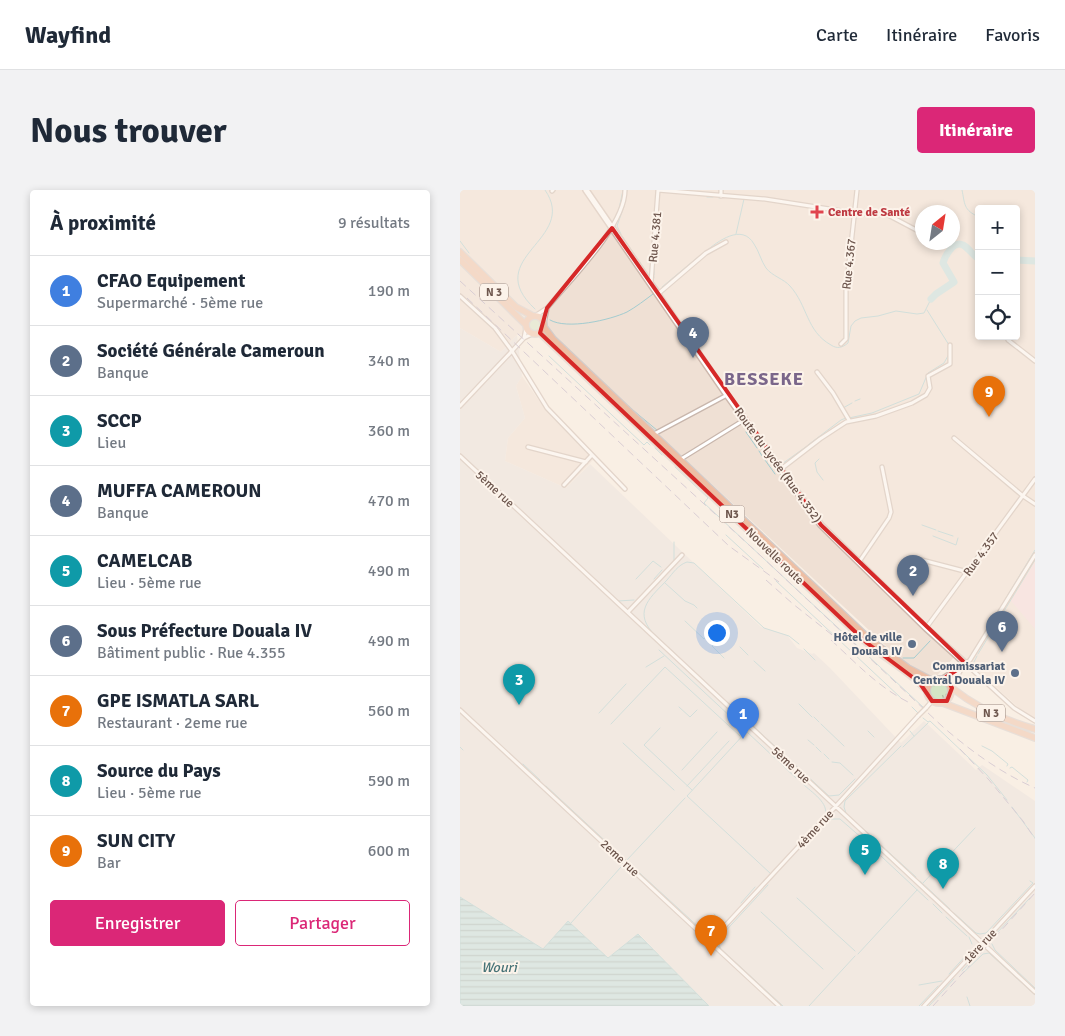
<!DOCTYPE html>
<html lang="fr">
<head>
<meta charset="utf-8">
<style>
  :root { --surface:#fff; --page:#f2f2f3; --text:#1f2937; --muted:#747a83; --line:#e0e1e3; --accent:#db2777 }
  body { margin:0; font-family:Signika,sans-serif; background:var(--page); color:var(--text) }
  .controls { position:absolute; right:15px; top:15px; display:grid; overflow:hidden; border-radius:5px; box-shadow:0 2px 8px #0003 }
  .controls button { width:45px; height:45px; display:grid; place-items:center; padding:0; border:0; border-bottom:1px solid var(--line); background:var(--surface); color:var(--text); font:25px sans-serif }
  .compass { position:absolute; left:455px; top:15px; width:45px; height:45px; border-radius:50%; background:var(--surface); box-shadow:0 2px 8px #0003; rotate:30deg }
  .you { position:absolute; left:256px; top:442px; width:18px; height:18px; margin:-12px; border:4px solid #fff; border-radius:50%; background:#1a73e8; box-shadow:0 0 0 8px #1a73e833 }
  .badge { display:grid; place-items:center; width:32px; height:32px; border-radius:50%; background:var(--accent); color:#fff; font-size:16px; font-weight:700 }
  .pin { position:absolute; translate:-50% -41px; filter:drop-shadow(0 1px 2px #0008) }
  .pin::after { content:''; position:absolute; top:26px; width:18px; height:15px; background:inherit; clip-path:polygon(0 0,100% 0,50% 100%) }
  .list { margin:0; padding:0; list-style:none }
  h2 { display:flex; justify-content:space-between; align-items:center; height:65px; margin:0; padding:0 20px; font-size:21px }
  h2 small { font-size:16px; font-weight:400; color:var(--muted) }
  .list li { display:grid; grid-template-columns:32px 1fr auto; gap:15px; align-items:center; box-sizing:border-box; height:70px; padding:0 20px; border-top:1px solid var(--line) }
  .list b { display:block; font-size:19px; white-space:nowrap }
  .list p { margin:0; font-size:16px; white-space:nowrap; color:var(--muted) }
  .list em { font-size:16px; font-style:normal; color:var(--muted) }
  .actions { display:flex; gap:10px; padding:15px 20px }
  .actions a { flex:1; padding:11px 0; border:1px solid var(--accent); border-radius:5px; text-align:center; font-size:18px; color:var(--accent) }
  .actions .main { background:var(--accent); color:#fff }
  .icon { flex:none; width:28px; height:28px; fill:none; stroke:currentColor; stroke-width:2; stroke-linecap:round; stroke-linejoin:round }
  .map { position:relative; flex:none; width:575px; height:816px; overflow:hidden; border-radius:5px }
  header { display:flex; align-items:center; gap:30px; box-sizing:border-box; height:70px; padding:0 25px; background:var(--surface); border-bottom:1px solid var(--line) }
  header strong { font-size:24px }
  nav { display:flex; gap:28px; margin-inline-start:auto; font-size:18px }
  .intro { display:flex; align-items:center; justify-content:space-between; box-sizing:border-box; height:120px; padding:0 30px }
  h1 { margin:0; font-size:35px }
  .button { padding:12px 22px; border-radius:5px; background:var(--accent); color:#fff; font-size:18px; font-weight:700 }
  main { display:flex; gap:30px; padding:0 30px }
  aside { flex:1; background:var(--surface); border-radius:5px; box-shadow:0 2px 8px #0003 }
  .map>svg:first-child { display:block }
</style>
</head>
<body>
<header>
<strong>Wayfind</strong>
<nav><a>Carte</a><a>Itinéraire</a><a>Favoris</a></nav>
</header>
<div class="intro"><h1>Nous trouver</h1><a class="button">Itinéraire</a></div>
<main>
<aside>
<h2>À proximité<small>9 résultats</small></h2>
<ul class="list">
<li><span class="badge" style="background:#3f7fe0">1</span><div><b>CFAO Equipement</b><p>Supermarché · 5ème rue</p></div><em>190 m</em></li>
<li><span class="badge" style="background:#5c6f8a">2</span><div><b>Société Générale Cameroun</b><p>Banque</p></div><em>340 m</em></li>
<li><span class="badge" style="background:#0f9aa8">3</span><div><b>SCCP</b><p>Lieu</p></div><em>360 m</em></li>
<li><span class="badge" style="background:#5c6f8a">4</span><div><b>MUFFA CAMEROUN</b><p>Banque</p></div><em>470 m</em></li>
<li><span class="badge" style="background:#0f9aa8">5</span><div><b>CAMELCAB</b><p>Lieu · 5ème rue</p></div><em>490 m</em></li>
<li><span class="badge" style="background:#5c6f8a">6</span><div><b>Sous Préfecture Douala IV</b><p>Bâtiment public · Rue 4.355</p></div><em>490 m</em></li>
<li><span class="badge" style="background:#e8710a">7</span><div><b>GPE ISMATLA SARL</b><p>Restaurant · 2eme rue</p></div><em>560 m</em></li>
<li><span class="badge" style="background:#0f9aa8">8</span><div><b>Source du Pays</b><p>Lieu · 5ème rue</p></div><em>590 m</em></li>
<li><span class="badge" style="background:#e8710a">9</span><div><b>SUN CITY</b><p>Bar</p></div><em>600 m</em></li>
</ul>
<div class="actions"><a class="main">Enregistrer</a><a>Partager</a></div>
</aside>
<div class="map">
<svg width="575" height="816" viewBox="0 0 575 816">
  <defs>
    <pattern id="grass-tufts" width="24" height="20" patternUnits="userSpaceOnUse" patternTransform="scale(1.25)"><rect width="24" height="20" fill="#d4e4c5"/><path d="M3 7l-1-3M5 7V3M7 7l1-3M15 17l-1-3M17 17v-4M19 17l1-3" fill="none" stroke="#b0bca2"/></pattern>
    <pattern id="water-rules" width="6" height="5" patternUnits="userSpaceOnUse" patternTransform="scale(1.25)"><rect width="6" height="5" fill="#bcdddf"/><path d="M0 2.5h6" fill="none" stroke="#9db6b7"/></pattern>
  </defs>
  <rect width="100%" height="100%" fill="#f9efe4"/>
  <path fill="#efe0d4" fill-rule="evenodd" d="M0,0H575V530L568,526L498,463L468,495L87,141L57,145L41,162L0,138ZM519,19H556V146H519ZM462,22H492V52H462Z
    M62,186L84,218L133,270L106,298L45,271L48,248L65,228L56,196Z"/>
  <path fill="#e9e2de" d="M0,138L41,162L57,145L62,186L56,196L65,228L48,248L45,271L106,298L130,274L301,437L327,445L337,458L352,464L354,463L370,478L441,553L464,531L516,580L522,575L575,611V816H249L179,744L148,768L108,731L83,759L0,707Z"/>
  <path fill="#f5d9de" d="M575,372V439L551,411Z"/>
  <path fill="url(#grass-tufts)" d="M470 501a9 9 0 1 1 18 0a9 9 0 1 1-18 0Z"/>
  <path fill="#d4e4c5" d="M67 135a8 8 0 1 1 16 0a8 8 0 1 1-16 0Z"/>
  <path fill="url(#water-rules)" stroke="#a3ccd0" d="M0,707L83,759L108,731L148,768L178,744L249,816H0Z"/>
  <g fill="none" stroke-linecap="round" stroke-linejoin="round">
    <path stroke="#a3ccd0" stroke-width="1" d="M502,0C505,14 503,20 519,27
      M247,7H253
      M259,8L265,7
      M159,19L163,0
      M153,31L156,27
      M161,44L157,36L164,16L167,0
      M276,44L284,9
      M162,46L189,86
      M0,51L9,63
      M245,62C258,51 282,33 294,54C299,61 301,71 306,78C312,86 324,89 330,96C348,116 346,141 371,155C377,159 382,158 388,153L391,136L395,131L401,128L418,126L436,121L457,124L464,123L471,109
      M194,85V79
      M194,87L193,91L199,99
      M202,97L238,67
      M75,119C19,67 120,50 85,0
      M467,120L489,155
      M90,130C107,140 150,130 167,122C176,117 185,110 193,104
      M89,166L184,255L187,252L190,255
      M395,211L400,209
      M168,216L198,241
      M383,218L392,213
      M389,228L412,223L459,204L468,183L484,173L489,164
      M286,242L297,258
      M348,255L381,230L386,228
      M195,258L202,265
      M299,261L304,269
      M359,269L355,273L357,282L363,290
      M305,270L315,284
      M322,274L347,256
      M215,277L248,308L244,313L463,517
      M462,335L476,340
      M478,341L493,346
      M266,345L303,379
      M473,346L496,355L498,348
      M214,352V370
      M176,389L193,371L201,377
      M194,389L202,380
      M137,391L158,411L174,410
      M316,391L441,508
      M205,393L225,411L234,415L237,418
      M546,408L575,360
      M225,431L244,449L248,444L256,452L252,456L264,468
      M280,457L288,465
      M344,459L355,470
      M199,460L317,570
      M518,464L575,370
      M443,468H454L470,451
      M294,471L305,481
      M513,474L517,466
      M186,477L204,466
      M339,514L352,527
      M219,517L230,527L237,520
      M452,517L458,523
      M273,518L192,442C173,420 192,406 207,390C213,383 218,375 227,372L234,373L304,438L329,446L339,454
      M277,521L292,535
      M139,523L166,494
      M354,527L359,532
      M463,528L468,532L470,531L527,585L547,610
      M151,534L205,477L280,546
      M361,534L384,556
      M293,536L369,606L379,605L395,589
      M200,538L184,555L232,600
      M408,541L414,547
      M450,541L454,546
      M286,542L227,606L311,684
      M348,550L354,555
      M163,553L214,600
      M522,556L532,561L548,574L547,576
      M0,557L3,560
      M356,557L361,562
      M443,557L468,533
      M364,564L369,569
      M319,572L336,588
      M372,572L380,573L393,585
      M63,574L80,590
      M550,578L552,577L568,590L567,592
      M222,580L257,542
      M343,594C351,602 370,613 365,626
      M86,596L153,658
      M227,596L269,551
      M552,617L575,648
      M386,623L384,617L385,611L441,556
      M390,627L418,652
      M366,634L372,629H380L403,649
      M407,653L468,710
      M422,656L456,687
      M160,665L243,741L250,743L256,739
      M167,670L225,608
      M319,680L361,635
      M460,691L490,719
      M463,693L515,638
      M308,695L260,747L258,753L261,759L323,816
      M337,708L395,761
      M281,713L295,697
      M473,714L482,723
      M301,722L363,779
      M494,723L516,743L520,744L526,743L573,693L570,691
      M254,724L263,732
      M486,727L507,746
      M111,733L161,677
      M534,746L570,708
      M509,747L512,754
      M532,754L535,760L575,798
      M398,764L457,700
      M502,781L515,767
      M489,784L510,761
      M501,785L523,764L529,763L575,805
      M459,795L482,791
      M507,807L510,816
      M349,816L395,766
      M459,816L478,796
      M469,816L494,789"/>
    <path stroke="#bcdddf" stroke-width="7" d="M556,70L575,71
      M471,109L476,104L494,92L483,73C485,66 494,50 503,55C509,58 513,66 519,69"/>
    <g stroke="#c8b6ac" stroke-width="5.5">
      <path id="minor" d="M198,0L305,9L395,23L428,25L462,43
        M261,0V6
        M92,1L93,0
        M475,52L477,55
        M191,93L198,0
        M198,104L246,63L266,52
        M0,106L35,138L52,161L64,148L72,144
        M75,126L87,118C110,90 165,36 165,0
        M84,133L87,119
        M64,148L66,138
        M548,150L575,171
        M381,154L386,149V101L397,0
        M357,182L373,203L389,230
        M0,216L52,161L87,218L165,299
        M194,244L267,205
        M494,248L563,306L575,314
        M68,257L126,272
        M0,266L575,802
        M221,269L284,230
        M321,279L360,249L386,232L416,226L452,213L466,205L470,198L468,186L490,174V155
        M104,295L132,265
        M575,365L510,470L506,474L554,518L575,531
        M458,369L508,382
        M399,372L429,328L431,322L422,277
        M168,422L222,365
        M466,438L575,289
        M466,518L472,511
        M0,520L319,816
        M250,752L376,616L458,526
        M464,816L575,696"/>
    </g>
    <g stroke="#cdb8ad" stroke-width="8">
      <path id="secondary" d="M126,0L267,205L361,335L466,438L506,474L483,489
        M491,496L500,479"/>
    </g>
    <g stroke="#d3ccca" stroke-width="8">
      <path id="trunk" d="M0,62L56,117L73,126
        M0,70L65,134
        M66 135a9 9 0 1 1 18 0a9 9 0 1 1-18 0Z
        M84,137L93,149L409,449L448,478L473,491
        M80,143L407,453C426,470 450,481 467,501
        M467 501a12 12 0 1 1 24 0a12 12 0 1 1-24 0Z
        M492,498C517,518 543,530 575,539
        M483,513L575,548"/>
    </g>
    <use href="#minor" stroke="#fff" stroke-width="3"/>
    <use href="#secondary" stroke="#fff" stroke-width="5"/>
    <use href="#trunk" stroke="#edbea4" stroke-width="5.5"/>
    <path stroke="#b1a5c0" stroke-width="1" stroke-dasharray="8 5" stroke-linecap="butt" d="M0,91L301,366L483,537C511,561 541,583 575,598
      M7,108L269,356L319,392
      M306,390L333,414L381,452
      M371,450C396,473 419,498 450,513
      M500,559L529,590L563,631L575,649
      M473,816L575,703"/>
    <g stroke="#c8b6ac" stroke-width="5.5" stroke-linecap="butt">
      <path id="minor-bridge" d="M458,526L466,518"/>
    </g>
    <use href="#minor-bridge" stroke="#fff" stroke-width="3"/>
  </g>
  <path d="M0 0H575V816H0ZM152,38L361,335L506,474L486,487L492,498L487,511H472L459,492L407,453L80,143L87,118Z" fill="#f9efe4" fill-opacity=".55" fill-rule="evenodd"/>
  <path fill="none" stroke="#d62828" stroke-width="4" stroke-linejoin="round" d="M152,38L361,335L506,474L486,487L492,498L487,511H472L459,492L407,453L80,143L87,118Z"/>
  <path fill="#e0444e" stroke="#fcf3ea" stroke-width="2" d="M354.5 14.5h5v5h5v5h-5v5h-5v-5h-5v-5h5z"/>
  <g fill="#5c6f8a" stroke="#fcf3ea" stroke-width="2">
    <circle cx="452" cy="454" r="5"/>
    <circle cx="555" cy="483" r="5"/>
  </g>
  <g text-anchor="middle" stroke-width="4" stroke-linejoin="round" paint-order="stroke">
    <g fill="#fcf3ea" stroke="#98857c" stroke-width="1">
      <rect x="20" y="93.5" width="28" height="17" rx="4"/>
      <rect x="259.5" y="315.5" width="25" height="17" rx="4"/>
      <rect x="517" y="514.5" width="28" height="17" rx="4"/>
    </g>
    <g font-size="11" font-weight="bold" fill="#6d564d">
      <text x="34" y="106">N 3</text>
      <text x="272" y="328">N3</text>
      <text x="531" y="527">N 3</text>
    </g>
    <g font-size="12" font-weight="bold" fill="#be3a42" stroke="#fcf3ea" text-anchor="start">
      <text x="368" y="26">Centre de Santé</text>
    </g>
    <g font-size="12" fill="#6d564d" stroke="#fcf3ea">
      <text transform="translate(195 47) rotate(-85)" y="4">Rue 4.381</text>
      <text transform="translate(389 74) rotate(-84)" y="4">Rue 4.367</text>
      <text transform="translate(318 275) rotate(54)" y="4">Route du Lycée (Rue 4.352)</text>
      <text transform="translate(35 299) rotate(43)" y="4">5ème rue</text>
      <text transform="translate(521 364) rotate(-54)" y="4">Rue 4.357</text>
      <text transform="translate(315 366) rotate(44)" y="4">Nouvelle route</text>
      <text transform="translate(331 575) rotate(43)" y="4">5ème rue</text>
      <text transform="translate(355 639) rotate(-47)" y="4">4ème rue</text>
      <text transform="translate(160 668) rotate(43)" y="4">2eme rue</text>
      <text transform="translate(520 756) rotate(-47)" y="4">1ère rue</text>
    </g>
    <g font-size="12" font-weight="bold" fill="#4e5e75" stroke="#fcf3ea" text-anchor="end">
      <text x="442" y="451">Hôtel de ville<tspan x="442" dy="14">Douala IV</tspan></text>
      <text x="545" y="480">Commissariat<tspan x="545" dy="14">Central Douala IV</tspan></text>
    </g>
    <g font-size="14" font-style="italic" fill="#477377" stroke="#fcf3ea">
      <text x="39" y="782">Wouri</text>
    </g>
    <g font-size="18" font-weight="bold" letter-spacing="1" fill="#7a668a" stroke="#fcf3ea">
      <text x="304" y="195">BESSEKE</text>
    </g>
  </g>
</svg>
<div class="controls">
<button>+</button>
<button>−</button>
<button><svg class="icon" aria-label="locate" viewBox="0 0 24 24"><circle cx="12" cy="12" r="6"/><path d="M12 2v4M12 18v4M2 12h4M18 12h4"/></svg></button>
</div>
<svg class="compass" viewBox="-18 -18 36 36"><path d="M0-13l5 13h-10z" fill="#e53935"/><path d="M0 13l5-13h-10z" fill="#747a83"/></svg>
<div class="you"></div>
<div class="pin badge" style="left:283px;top:549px;background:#3f7fe0">1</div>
<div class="pin badge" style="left:453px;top:406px;background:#5c6f8a">2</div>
<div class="pin badge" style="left:59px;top:515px;background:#0f9aa8">3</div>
<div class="pin badge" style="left:233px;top:168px;background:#5c6f8a">4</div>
<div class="pin badge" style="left:405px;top:685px;background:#0f9aa8">5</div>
<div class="pin badge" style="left:542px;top:462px;background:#5c6f8a">6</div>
<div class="pin badge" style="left:251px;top:766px;background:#e8710a">7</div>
<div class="pin badge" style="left:483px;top:699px;background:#0f9aa8">8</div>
<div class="pin badge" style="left:529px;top:227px;background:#e8710a">9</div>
</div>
</main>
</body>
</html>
